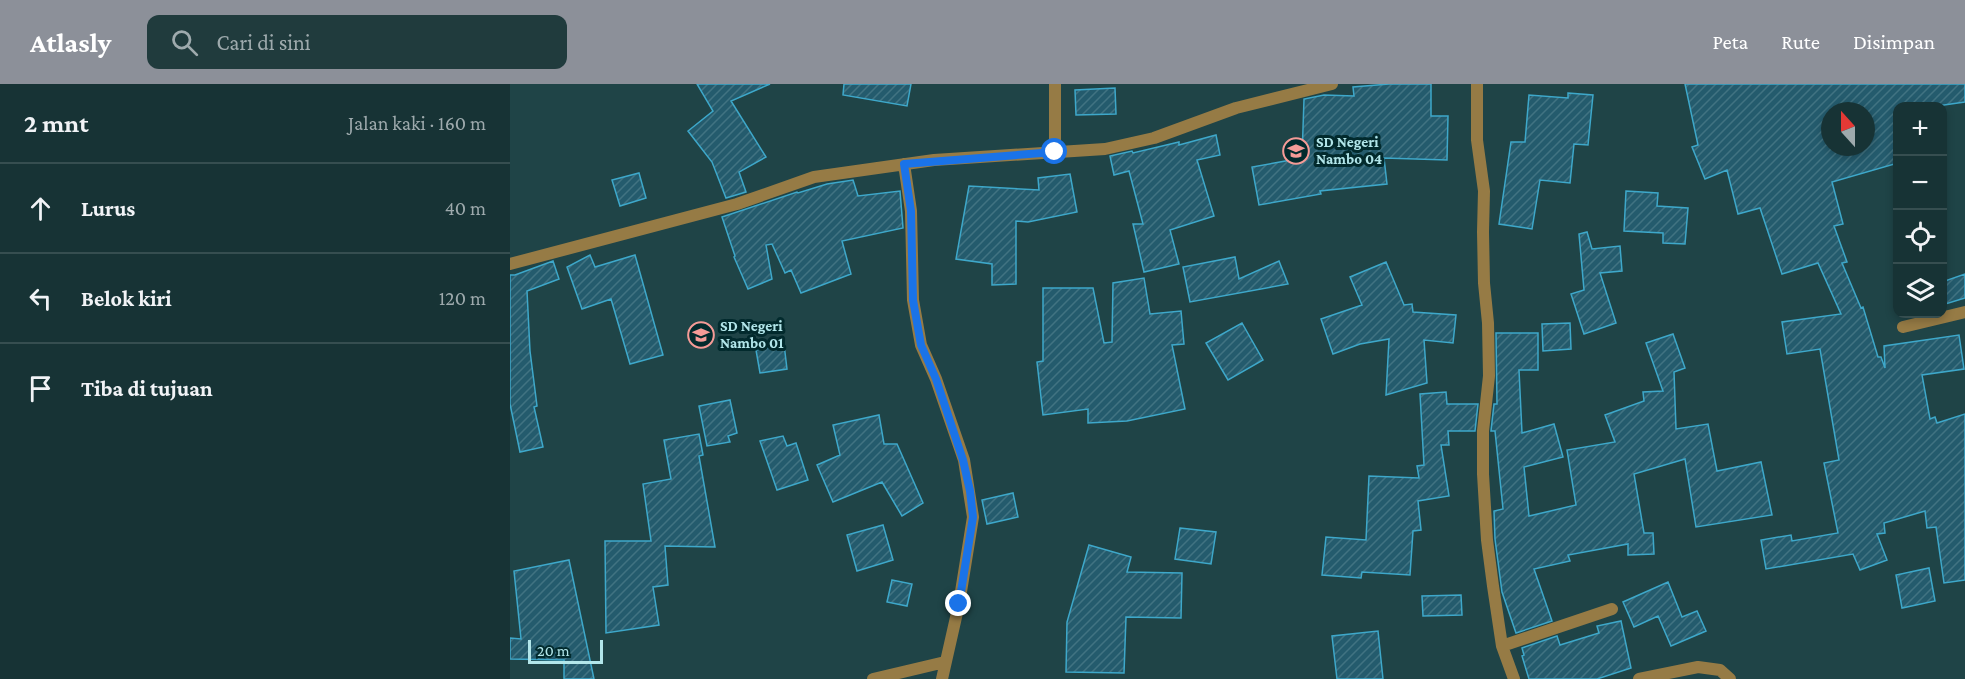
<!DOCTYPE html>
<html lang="id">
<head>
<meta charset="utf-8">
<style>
  :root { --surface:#173335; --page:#203b3d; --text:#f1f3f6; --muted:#9eaaad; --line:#364e50; --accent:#8c9099 }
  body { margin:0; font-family:"Crimson Pro",serif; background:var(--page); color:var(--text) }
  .controls { position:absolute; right:18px; top:18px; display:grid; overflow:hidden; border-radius:12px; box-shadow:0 3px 9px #0003 }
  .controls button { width:54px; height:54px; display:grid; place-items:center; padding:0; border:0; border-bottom:2px solid var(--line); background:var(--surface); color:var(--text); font:30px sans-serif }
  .compass { position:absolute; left:1311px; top:18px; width:54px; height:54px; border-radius:50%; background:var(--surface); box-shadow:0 3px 9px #0003; rotate:339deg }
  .scale { position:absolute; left:18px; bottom:15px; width:75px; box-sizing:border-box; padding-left:6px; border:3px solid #b2e6ea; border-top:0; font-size:16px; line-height:21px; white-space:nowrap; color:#b2e6ea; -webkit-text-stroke:4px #022a2d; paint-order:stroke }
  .stop { position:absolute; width:18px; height:18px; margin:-14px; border:4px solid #1a73e8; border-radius:50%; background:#fff }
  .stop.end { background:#1a73e8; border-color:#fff; box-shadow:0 2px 6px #0008 }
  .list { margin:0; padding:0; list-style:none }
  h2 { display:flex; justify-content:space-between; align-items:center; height:78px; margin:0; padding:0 24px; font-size:26px }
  h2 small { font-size:20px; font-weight:400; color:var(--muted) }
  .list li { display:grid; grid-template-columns:39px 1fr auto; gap:18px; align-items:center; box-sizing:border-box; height:90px; padding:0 24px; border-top:2px solid var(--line) }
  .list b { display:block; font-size:22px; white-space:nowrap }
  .list em { font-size:20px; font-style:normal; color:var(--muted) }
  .icon { flex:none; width:33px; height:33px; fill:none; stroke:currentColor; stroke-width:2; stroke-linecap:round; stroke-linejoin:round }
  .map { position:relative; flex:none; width:1455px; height:595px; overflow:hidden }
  header { display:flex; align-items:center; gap:36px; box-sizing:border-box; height:84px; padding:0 30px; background:var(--accent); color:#fff }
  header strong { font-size:28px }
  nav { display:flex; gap:33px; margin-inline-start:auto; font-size:21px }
  .search { width:420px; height:54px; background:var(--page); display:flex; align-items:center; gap:15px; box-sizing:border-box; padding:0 21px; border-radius:12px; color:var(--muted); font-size:22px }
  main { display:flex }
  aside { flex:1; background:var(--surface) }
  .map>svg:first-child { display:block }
</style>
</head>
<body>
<header>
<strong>Atlasly</strong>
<div class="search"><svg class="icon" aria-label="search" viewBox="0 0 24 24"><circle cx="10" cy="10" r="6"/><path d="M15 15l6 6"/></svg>Cari di sini</div>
<nav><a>Peta</a><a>Rute</a><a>Disimpan</a></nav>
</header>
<main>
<aside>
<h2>2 mnt<small>Jalan kaki · 160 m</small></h2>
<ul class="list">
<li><svg class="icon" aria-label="ahead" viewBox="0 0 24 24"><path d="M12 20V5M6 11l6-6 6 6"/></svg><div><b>Lurus</b></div><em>40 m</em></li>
<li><svg class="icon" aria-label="left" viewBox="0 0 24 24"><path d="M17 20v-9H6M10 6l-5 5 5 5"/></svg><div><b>Belok kiri</b></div><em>120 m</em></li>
<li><svg class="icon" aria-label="arrive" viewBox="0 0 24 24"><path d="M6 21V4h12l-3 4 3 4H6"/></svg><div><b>Tiba di tujuan</b></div></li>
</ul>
</aside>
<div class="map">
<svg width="1455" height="595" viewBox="0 0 1455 595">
  <defs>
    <pattern id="building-hatch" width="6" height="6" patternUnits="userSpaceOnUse" patternTransform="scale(1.5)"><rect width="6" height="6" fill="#245b6d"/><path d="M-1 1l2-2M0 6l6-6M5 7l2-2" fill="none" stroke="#417382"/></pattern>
  </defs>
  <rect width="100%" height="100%" fill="#1f4447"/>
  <path fill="url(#building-hatch)" stroke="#3ea8ca" stroke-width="1.5" fill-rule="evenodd" d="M187,0H260L221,17L256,73L229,88L236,108L216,114L202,78L178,47L203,27Z
    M334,0H401L397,22L333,11Z
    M879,0H921V32H938L937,76L874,74L877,100L810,107L811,110L749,121L742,83L792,74L794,15L814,11L844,12L843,3Z
    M1175,0H1455V18L1427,22H1388V79L1322,98L1333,140L1324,142L1337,178L1332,179L1351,224L1353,223L1368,273H1371L1375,284L1374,262L1449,251L1454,285L1412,291L1420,335L1425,333L1427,339L1455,330V496L1434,499L1426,443L1417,444L1415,427L1374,439L1375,449L1367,450L1377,476L1350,486L1343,470L1256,485L1251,456L1281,451L1282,457L1328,449L1314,379L1329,376L1310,265L1277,270L1272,238L1331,230L1308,179L1272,190L1250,124L1228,130L1217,86L1195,95L1182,63L1188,61ZM1320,27H1356V63H1320Z
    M605,4L606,30L566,31L565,6Z
    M1058,9L1083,11L1078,61L1064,60L1060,99L1030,96L1022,145L989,140L1001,58H1015L1019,11L1058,14Z
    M706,51L710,71L687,76L704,132L660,146L669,180L634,188L623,140H633L619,87L604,91L600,72L622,67L623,69L669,58V61Z
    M129,89L136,114L110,122L102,96Z
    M560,90L567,128L518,138L506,137V200L482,201V180L446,175L459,102L529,106L528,94Z
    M343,96L348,112L390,107L393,144L332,157L341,190L291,209L281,186L275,189L262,160L256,161L262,195L238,205L224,173L225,172L212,133L287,108L288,109L317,100Z
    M1116,107L1148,109L1147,122L1178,124L1175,160L1153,159V149L1114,147Z
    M1077,148L1082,165L1110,162L1112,187L1090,189L1106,239L1074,250L1061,210L1074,206L1069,150Z
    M80,171L85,183L125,171L153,271L120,280L101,215L72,225L57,183Z
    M725,173L729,195L769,177L778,200L680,218L673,183Z
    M43,177L49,195L17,207L20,267L27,322L24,323L33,363L10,368L0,320V191H5Z
    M876,178L894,221L902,220L903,228L946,231L943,259L914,256L917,299L876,311L879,255L850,260L823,270L811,235L852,221L840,193Z
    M1455,190V214L1432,221V198Z
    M634,194L640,230L671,227L674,260L662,261L675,325L617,337L578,339V325L533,331L527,278L533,277V204H583L594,259L602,258L603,199Z
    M732,239L753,276L718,296L696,259Z
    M1060,239L1061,265L1033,267L1032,240Z
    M986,249H1028V286H1009L1012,349L1044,340L1053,373L1014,383L1019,432L1066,421L1057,366L1105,358L1095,331L1134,317L1133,308L1153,307L1136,259L1163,250L1175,284L1164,288L1166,345L1198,340L1207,387L1251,378L1262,431L1186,443L1175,375L1124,390L1134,449H1143L1144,470L1118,471V460L1058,471L1060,477L1024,485L1042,537L1006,549L992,508L985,455L984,427L993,425L985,347H981L984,320H987Z
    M274,260L277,285L250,289L246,266Z
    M936,308L937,320H968L965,347H938L939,361H931L939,412L908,417L911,446L903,447L900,491L852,488L851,494L812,491L816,453L856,456L859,392L909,394L907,382L914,381L910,310Z
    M220,316L227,349L218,352L220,358L197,362L189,322Z
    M369,331L374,360H387L413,419L392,432L372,398L323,418L307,381L330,371L323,341Z
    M189,350L193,371L189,372L205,463L155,462L158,501L143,503L149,541L96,549L95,457H141L133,400L161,395L154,356Z
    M273,352L277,362L286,359L298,396L267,406L250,357Z
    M503,409L508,433L477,440L472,416Z
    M373,441L383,476L347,487L337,451Z
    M670,444L706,448L701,480L665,475Z
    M579,461L621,473L617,488L672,489L671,534L616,533L614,589L556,588L557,538Z
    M59,476L84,595H54V576L0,575V554L11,555L4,487Z
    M1419,484L1425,517L1392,524L1386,491Z
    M382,496L402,500L397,522L377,518Z
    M1158,498L1172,533L1187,527L1196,547L1161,562L1148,532L1124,543L1113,518Z
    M951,511L952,531L913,532L912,512Z
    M1111,537L1121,584L1087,595H1019L1012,572L1014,571L1012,564L1047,552L1050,561L1089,549L1087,542Z
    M868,547L873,595H827L822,552Z"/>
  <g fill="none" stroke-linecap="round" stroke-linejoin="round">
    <path stroke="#967b45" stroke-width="12" d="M545,0V68
      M967,0V56L974,107L973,148L974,199L978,239L979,292L973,347V390L977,456L983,502L992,562L1004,595
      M394,80L401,127L403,216L411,261L426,295L454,376L463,433L449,520L432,595
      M0,180L227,120L304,93L424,76L595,65L644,54L726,24L822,0
      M1393,243L1455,228
      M992,562L1102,525
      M363,595L435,578
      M1129,595L1188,583L1210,586L1220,595"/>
  </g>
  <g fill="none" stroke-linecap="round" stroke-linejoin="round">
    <path stroke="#1a73e8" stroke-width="8" d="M449,520L463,433L460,407L453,376L426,295L411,261L403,216L401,127L394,80L545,68"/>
  </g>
  <defs>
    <g id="school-ring" transform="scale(1.35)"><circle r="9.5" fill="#022a2d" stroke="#f59b97" stroke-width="1.5"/><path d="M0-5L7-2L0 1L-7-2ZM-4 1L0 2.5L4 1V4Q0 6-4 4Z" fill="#f59b97"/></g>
  </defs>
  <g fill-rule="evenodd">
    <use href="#school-ring" x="786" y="67"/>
    <use href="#school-ring" x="191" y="251"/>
  </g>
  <g text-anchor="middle" stroke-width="6" stroke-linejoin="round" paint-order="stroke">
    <g font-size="15" font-weight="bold" fill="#b2e6ea" stroke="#022a2d" text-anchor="start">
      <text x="806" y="63">SD Negeri<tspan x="806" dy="17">Nambo 04</tspan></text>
      <text x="210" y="247">SD Negeri<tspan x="210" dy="17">Nambo 01</tspan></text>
    </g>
  </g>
</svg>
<div class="controls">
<button>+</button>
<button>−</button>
<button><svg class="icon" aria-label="locate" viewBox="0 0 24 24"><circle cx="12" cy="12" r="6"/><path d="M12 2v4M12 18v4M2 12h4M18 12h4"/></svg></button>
<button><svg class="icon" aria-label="layers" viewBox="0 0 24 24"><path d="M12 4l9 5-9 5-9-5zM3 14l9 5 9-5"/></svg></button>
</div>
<svg class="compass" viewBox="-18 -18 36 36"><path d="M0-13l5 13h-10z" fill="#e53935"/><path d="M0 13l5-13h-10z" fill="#9eaaad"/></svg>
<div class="scale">20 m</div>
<div class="stop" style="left:545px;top:68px"></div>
<div class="stop end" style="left:449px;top:520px"></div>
</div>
</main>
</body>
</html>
